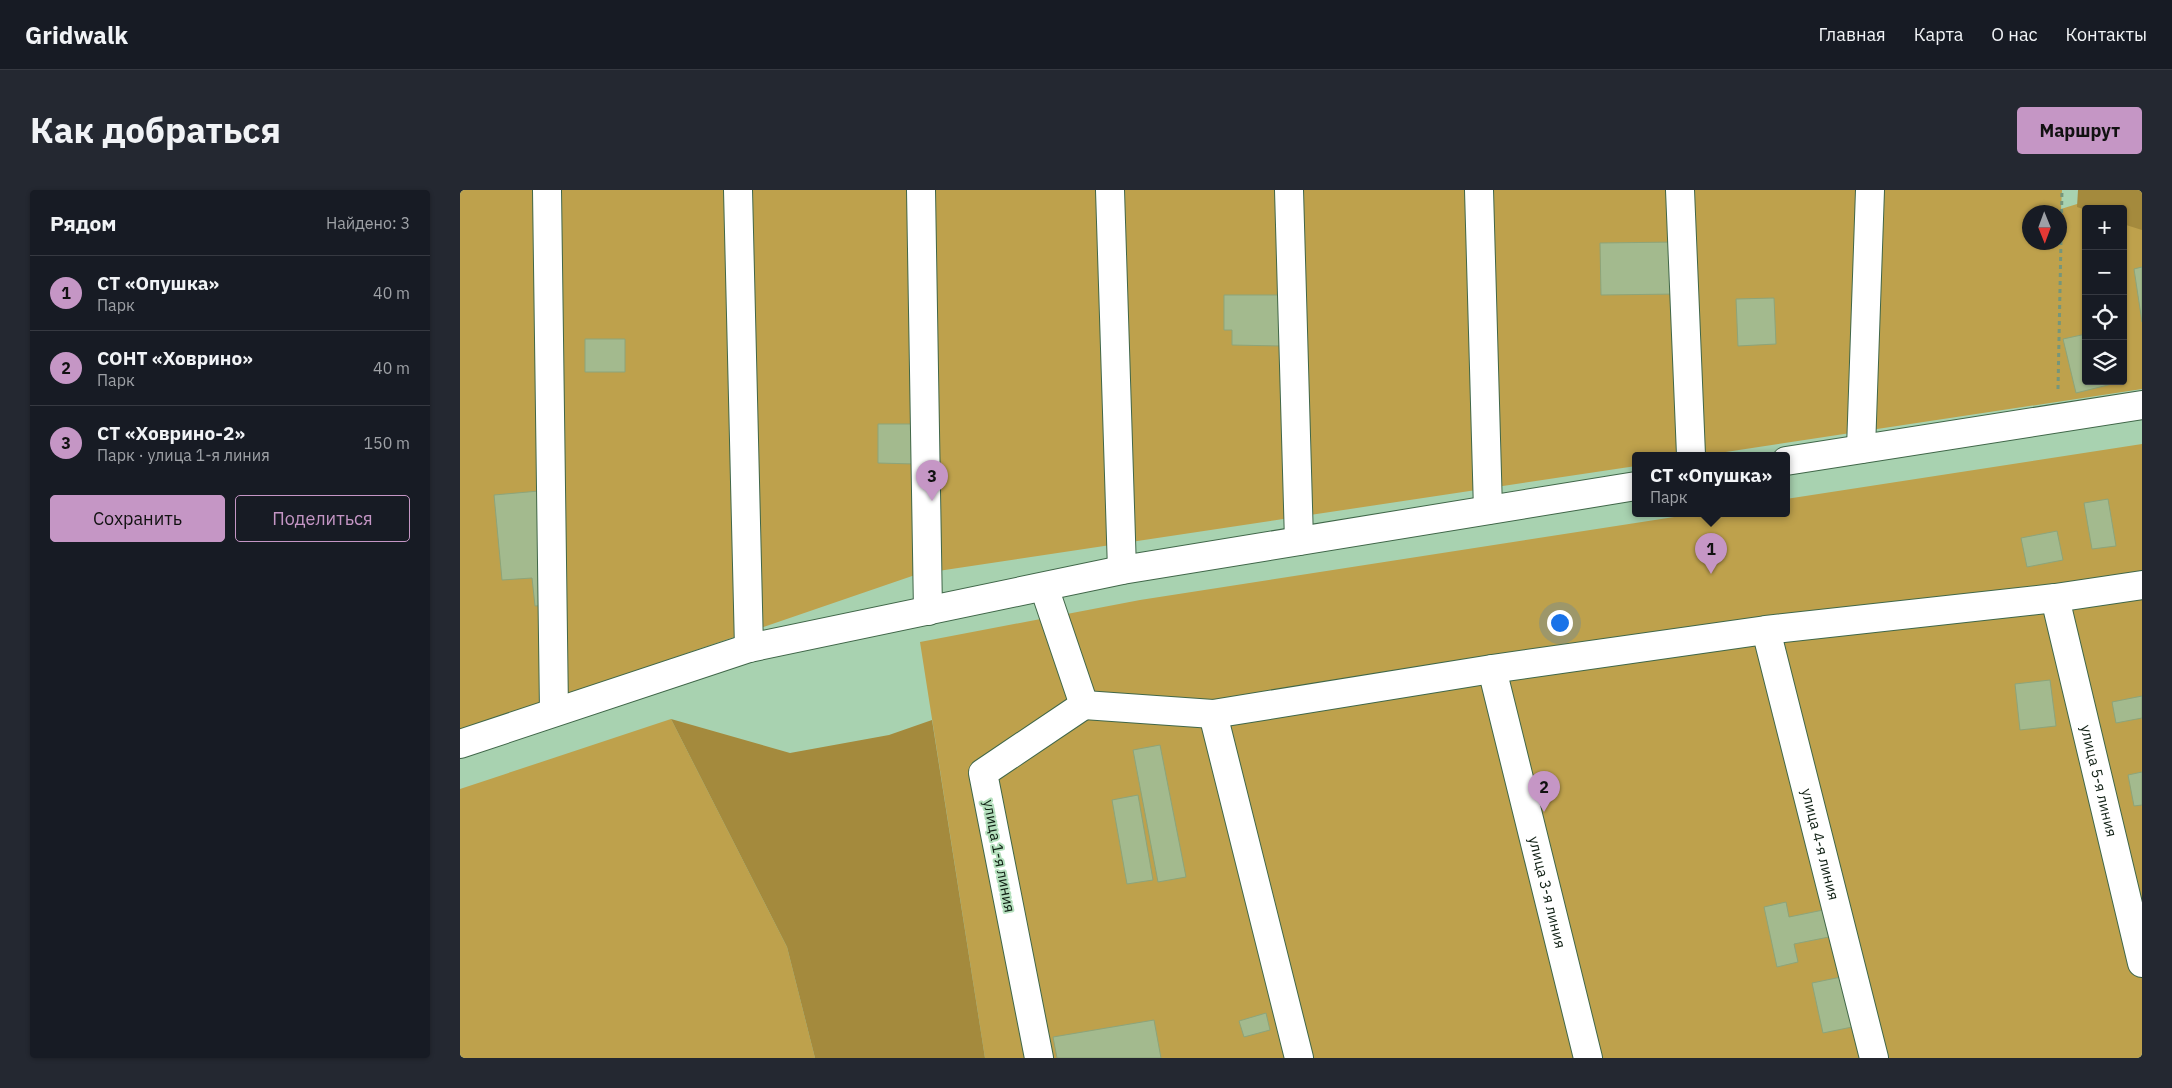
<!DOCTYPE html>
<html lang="ru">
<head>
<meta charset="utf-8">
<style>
  :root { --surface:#171b24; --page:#242831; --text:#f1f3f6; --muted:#9ea1a6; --line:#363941; --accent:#c596c5 }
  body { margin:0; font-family:"IBM Plex Sans",sans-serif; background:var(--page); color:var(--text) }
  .controls { position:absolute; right:15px; top:15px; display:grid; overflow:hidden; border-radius:5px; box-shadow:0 1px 4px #0004 }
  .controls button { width:45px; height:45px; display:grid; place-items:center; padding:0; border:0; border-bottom:1px solid var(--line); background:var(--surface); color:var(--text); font:25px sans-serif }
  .compass { position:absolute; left:1562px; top:15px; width:45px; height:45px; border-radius:50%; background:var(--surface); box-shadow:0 1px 4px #0004; rotate:179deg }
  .you { position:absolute; left:1099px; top:432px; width:18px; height:18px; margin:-12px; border:4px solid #fff; border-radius:50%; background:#1a73e8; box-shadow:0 0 0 8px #1a73e833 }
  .badge { display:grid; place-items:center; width:32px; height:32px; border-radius:50%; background:var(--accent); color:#111; font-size:16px; font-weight:700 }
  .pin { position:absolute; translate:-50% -41px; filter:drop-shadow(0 1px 2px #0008) }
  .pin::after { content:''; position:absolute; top:26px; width:18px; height:15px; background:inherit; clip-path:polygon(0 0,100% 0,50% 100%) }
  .popup { position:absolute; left:1172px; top:262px; width:158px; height:65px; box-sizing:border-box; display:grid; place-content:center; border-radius:5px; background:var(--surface); filter:drop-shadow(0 1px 4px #0005); font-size:16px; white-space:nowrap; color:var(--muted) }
  .popup b { font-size:19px; color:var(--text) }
  .popup::after { content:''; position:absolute; left:50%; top:100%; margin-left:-10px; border:10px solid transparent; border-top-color:var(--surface) }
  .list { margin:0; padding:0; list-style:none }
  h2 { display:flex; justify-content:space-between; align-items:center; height:65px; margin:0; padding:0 20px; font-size:21px }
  h2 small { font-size:16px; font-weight:400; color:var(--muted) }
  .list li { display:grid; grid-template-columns:32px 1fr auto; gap:15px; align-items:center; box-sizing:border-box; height:75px; padding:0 20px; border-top:1px solid var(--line) }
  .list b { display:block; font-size:19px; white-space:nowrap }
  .list p { margin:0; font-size:16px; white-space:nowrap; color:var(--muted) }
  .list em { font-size:16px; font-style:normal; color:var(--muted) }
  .actions { display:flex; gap:10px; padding:15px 20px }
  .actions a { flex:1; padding:11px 0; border:1px solid var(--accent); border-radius:5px; text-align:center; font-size:18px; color:var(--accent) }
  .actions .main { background:var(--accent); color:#111 }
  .icon { flex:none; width:28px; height:28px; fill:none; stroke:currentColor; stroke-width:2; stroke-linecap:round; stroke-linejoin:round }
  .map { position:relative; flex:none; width:1682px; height:868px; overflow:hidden; border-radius:5px }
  header { display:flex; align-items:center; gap:30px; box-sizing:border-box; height:70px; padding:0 25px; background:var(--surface); border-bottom:1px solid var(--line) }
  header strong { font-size:24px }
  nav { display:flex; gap:28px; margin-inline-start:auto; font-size:18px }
  .intro { display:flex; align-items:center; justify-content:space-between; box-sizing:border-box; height:120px; padding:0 30px }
  h1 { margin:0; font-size:35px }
  .button { padding:12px 22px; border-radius:5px; background:var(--accent); color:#111; font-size:18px; font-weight:700 }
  main { display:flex; gap:30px; padding:0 30px }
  aside { flex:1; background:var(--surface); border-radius:5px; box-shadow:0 1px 4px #0004 }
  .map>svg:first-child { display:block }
</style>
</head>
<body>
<header>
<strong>Gridwalk</strong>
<nav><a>Главная</a><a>Карта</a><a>О нас</a><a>Контакты</a></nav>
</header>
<div class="intro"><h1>Как добраться</h1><a class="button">Маршрут</a></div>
<main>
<aside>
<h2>Рядом<small>Найдено: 3</small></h2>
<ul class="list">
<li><span class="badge">1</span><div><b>СТ «Опушка»</b><p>Парк</p></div><em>40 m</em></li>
<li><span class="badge">2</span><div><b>СОНТ «Ховрино»</b><p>Парк</p></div><em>40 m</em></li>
<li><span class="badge">3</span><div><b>СТ «Ховрино-2»</b><p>Парк · улица 1-я линия</p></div><em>150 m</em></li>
</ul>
<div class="actions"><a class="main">Сохранить</a><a>Поделиться</a></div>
</aside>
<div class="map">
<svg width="1682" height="868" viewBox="0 0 1682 868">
  <rect width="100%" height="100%" fill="#a8d2b0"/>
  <path fill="#bea14c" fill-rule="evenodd" d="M0,0H1602L1601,19L1662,0H1682V199L1246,265H1176V276L458,384L0,541ZM1626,19H1663V191H1626ZM1570,22H1600V52H1570Z
    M1682,254V868H525L460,452L680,410L1240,323H1326V309Z
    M211,529L327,757L355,868H0V599Z"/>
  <path fill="#a48a3d" d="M1618,0H1682V40L1663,34V19L1626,20L1617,17Z
    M211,529L330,563L429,545L472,530L525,868H355L327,757Z"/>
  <path fill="#a3ba8e" stroke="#8da479" d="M1217,52V104L1141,105L1140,53Z
    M1682,77V132L1674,79Z
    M764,105H820V156L772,155V140H764Z
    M1314,108L1316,154L1278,156L1276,109Z
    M1626,144V191H1652V194L1616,203L1603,149Z
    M125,149H165V182H125Z
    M418,234H456L455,274L418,273Z
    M79,301L90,415L75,416L72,388L42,390L34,305Z
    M1648,309L1656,356L1632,359L1624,313Z
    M1597,341L1603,370L1567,377L1561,348Z
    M1590,490L1596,536L1560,540L1555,494Z
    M1682,506V528L1656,533L1652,512Z
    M700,555L726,687L698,692L673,560Z
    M1682,582V615L1674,616L1668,585Z
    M678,605L693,690L667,694L652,610Z
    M1326,712L1329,727L1368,719L1374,746L1334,754L1338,772L1317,777L1304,717Z
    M1386,786L1397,836L1363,843L1352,793Z
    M806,823L810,840L784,847L779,831Z
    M694,830L701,868H597L593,847Z"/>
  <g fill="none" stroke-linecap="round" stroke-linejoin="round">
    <g stroke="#406749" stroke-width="30">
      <g id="minor">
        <path d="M87,0L94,521"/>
        <path d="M278,0L289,458"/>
        <path d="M461,0L468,421"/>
        <path d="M650,0L662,380"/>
        <path d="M829,0L839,351"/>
        <path d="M1019,0L1028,320"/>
        <path d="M1220,0L1231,265"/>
        <path d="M1401,259L1410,0"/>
        <path d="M1326,271L1682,215"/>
        <path d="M584,397L624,515"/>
        <path id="s1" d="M1595,408L1682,773"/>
        <path id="s2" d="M1306,440L1414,868"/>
        <path id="s3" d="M1032,479L1128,868"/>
        <path d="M624,515L753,524L1032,479L1306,440L1595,408L1682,395"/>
        <path d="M753,524L839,868"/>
        <path d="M0,554L289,458L662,380L1176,296"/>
        <path d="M579,868L523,583L624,515"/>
      </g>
    </g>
    <path stroke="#75967b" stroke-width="3" stroke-dasharray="4 4" stroke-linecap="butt" d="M1598,199L1602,0"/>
    <use href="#minor" stroke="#fff" stroke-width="28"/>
  </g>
  <g text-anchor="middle" stroke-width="4" stroke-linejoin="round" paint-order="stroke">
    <g font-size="15" fill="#102014" stroke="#b4e0bd">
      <text dy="5" stroke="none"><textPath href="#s1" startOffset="188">улица 5-я линия</textPath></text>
      <text dy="5" stroke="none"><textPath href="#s2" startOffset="221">улица 4-я линия</textPath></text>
      <text transform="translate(539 666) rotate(79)" y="5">улица 1-я линия</text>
      <text dy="5" stroke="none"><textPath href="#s3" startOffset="230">улица 3-я линия</textPath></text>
    </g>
  </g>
</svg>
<div class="controls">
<button>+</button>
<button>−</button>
<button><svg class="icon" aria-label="locate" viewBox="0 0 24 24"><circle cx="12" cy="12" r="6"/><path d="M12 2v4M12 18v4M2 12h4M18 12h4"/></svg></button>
<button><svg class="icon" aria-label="layers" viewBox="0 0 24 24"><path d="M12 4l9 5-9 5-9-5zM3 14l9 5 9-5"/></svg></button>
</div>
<svg class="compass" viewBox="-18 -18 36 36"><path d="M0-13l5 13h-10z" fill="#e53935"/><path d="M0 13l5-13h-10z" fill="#9ea1a6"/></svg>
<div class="you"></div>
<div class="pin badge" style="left:1251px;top:384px">1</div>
<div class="popup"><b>СТ «Опушка»</b>Парк</div>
<div class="pin badge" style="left:1084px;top:622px">2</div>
<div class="pin badge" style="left:472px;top:311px">3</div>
</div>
</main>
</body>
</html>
